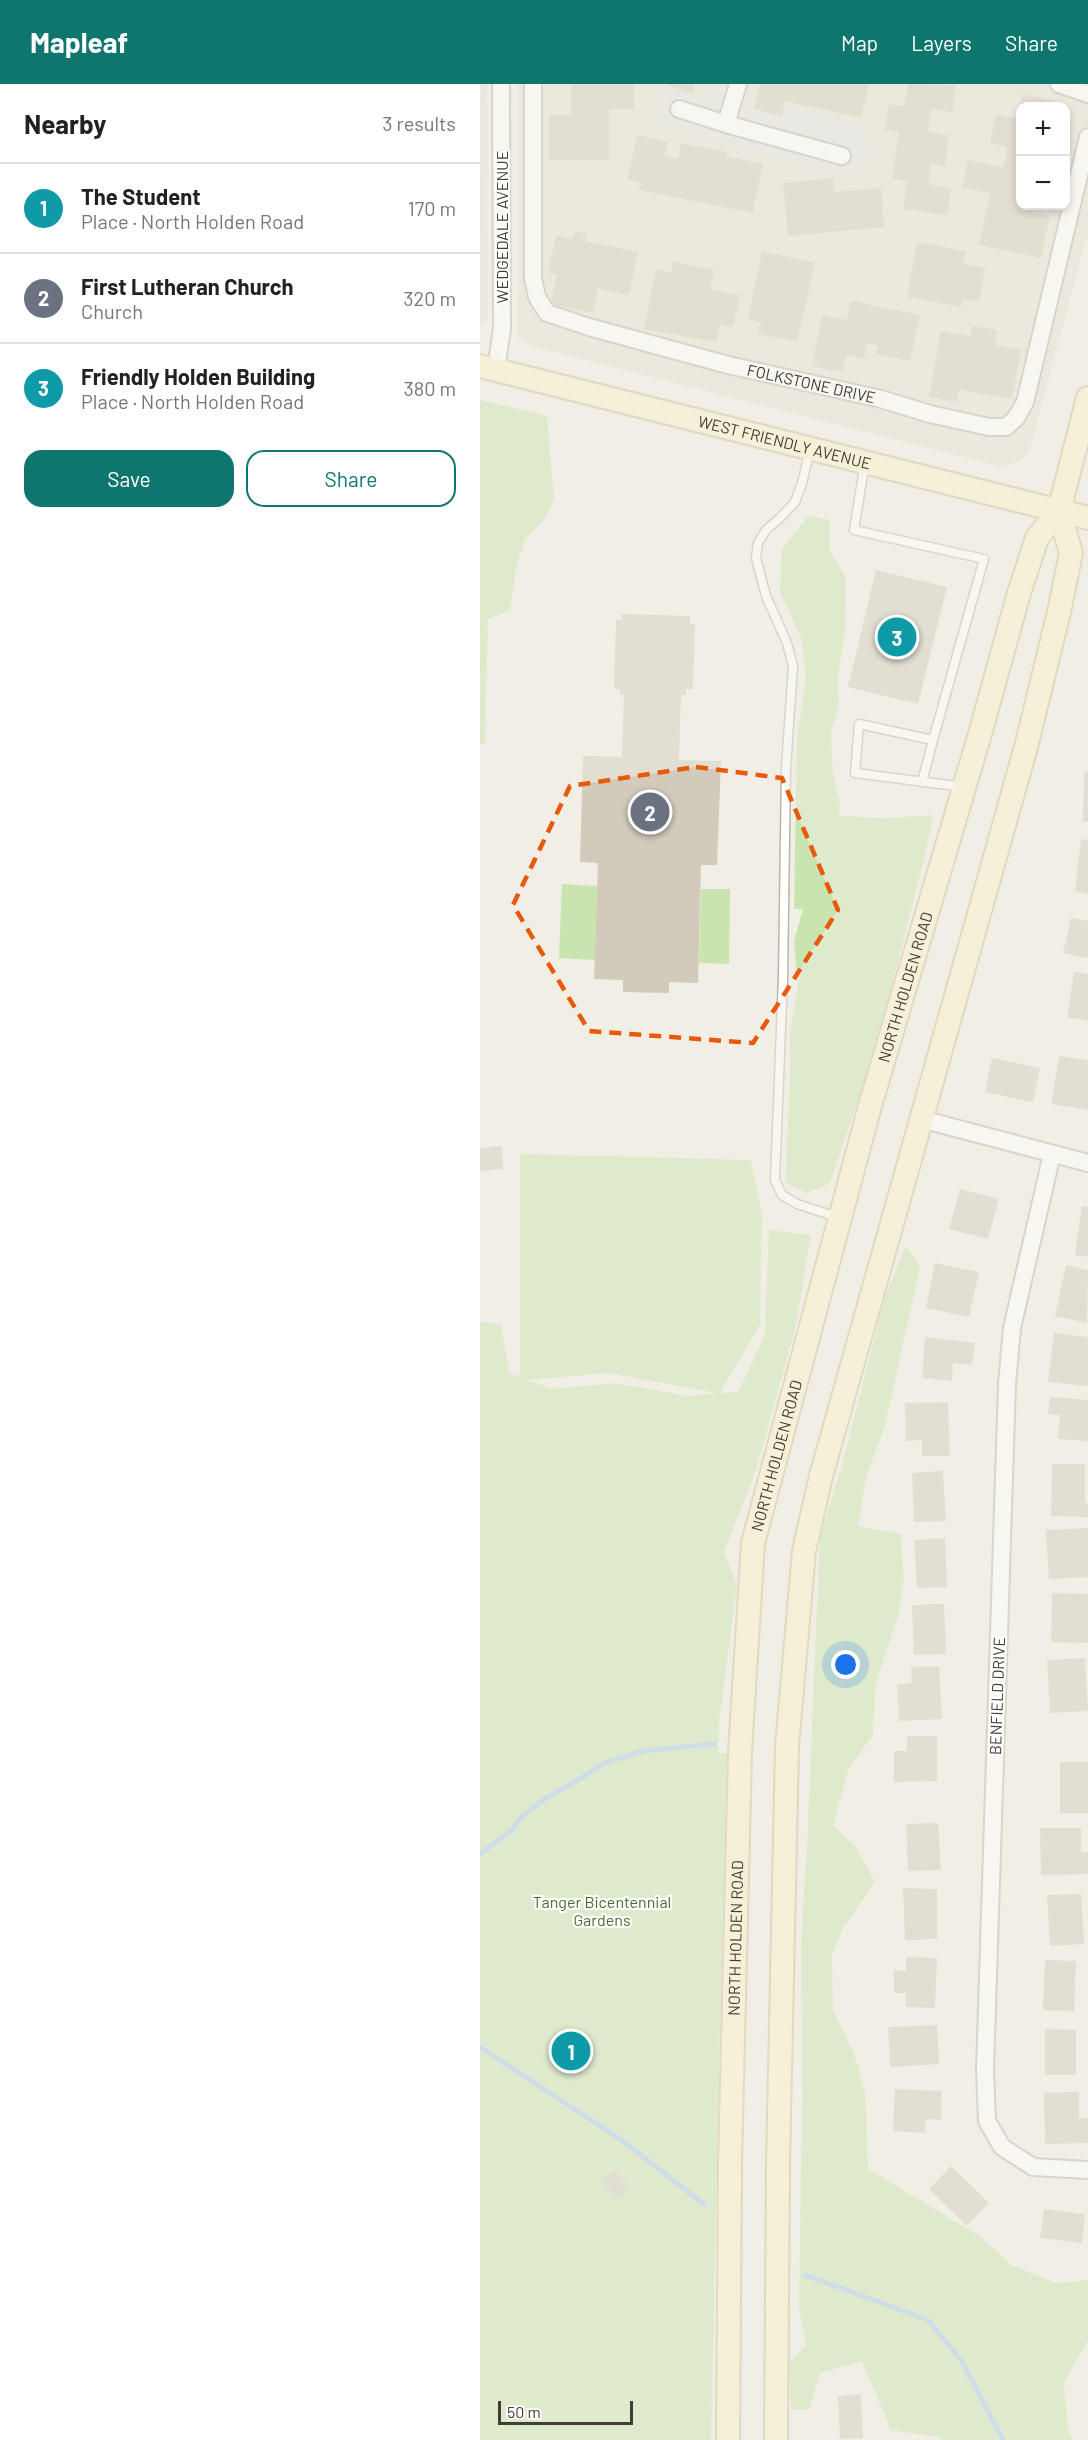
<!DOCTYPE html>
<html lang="en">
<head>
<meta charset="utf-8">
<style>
  :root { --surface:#fff; --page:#f2f2f2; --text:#222; --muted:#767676; --line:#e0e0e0; --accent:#0f766e }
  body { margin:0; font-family:Barlow,sans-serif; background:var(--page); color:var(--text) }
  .controls { position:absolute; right:18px; top:18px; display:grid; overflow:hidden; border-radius:12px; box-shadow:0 3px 9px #0003 }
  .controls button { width:54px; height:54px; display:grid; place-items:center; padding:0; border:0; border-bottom:2px solid var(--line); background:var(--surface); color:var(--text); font:30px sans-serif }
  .scale { position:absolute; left:18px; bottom:15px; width:135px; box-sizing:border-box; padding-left:6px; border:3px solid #433e35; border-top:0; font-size:16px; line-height:21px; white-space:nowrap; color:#433e35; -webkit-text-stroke:4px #fff; paint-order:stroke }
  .you { position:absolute; left:366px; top:1581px; width:21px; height:21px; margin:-15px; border:4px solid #fff; border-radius:50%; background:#1a73e8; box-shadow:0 0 0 9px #1a73e833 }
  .badge { display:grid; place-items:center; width:39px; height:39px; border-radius:50%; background:var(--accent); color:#fff; font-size:20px; font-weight:700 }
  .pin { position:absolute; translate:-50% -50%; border:3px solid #fff; box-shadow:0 2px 6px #0006 }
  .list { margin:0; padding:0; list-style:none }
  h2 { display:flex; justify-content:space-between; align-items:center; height:78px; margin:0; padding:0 24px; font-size:26px }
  h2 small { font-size:20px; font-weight:400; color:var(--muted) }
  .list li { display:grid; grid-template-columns:39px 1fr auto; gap:18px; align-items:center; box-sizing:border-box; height:90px; padding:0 24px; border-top:2px solid var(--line) }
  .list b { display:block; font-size:22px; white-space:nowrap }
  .list p { margin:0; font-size:20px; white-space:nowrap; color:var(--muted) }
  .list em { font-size:20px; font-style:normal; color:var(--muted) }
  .actions { display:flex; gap:12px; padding:18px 24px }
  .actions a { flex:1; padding:14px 0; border:2px solid var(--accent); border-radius:18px; text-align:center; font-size:21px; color:var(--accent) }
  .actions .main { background:var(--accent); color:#fff }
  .map { position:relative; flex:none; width:608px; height:2356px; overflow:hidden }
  header { display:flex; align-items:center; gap:36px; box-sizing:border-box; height:84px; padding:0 30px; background:var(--accent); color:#fff }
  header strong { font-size:28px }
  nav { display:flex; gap:33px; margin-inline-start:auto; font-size:21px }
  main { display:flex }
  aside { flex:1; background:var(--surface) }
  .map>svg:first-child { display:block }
</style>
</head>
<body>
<header>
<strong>Mapleaf</strong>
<nav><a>Map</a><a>Layers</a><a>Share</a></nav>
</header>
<main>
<aside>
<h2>Nearby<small>3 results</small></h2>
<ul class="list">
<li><span class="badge" style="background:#0f9aa8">1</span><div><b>The Student</b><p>Place · North Holden Road</p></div><em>170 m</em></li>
<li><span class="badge" style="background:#6b7280">2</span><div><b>First Lutheran Church</b><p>Church</p></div><em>320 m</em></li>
<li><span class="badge" style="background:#0f9aa8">3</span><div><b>Friendly Holden Building</b><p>Place · North Holden Road</p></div><em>380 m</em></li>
</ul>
<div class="actions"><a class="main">Save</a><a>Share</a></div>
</aside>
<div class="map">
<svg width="608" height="2356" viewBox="0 0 608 2356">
  <rect width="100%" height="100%" fill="#f1eee5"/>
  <path fill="#e5e0d3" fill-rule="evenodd" d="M0,0H7L8,232L0,242Z
    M37,0H608V148L549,368L539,377L523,383L51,262L38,254ZM540,22H586V122H540Z"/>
  <path fill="#cae4b0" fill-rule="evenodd" d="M0,316L67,332L74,414L66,434L45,455L36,483L30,527L8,535L5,660H0Z
    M328,432L350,436V467L366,494L365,546L358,591L359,624L351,648L353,692L360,716L359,732L408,734L453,731L447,762L399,955L350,1099L327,1109L305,1098L310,998V947L318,904L314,857L323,825H314L317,654L326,593L322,556L300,508L302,465Z
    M82,800L117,802L115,876L79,874Z
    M221,805H250L249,880L219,879Z
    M40,1070L271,1076L282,1130L280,1240L240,1309L258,1308L285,1251L289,1146L331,1151L315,1246L276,1386L244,1468L257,1501L239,1639L238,1669H248L240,1943L231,2356H0V1238L21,1240L29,1289L40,1293ZM129,1289L237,1309L208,1312L135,1299L73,1305L47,1296Z
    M426,1162L440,1182L405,1342L386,1393L378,1442L421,1450L424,1496L418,1532L395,1601L393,1651L369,1684L353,1741L376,1763L395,1798L363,1844L352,1870L353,1926L374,1970L385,2008L388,2085L501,2153L531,2181L576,2199L608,2196V2256L584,2299L588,2347L593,2356H459L463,2354L411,2346L382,2277L340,2289L329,2325H311L310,2278L326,2261L319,2225L322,2017L321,1855L327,1764L340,1451L361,1385L405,1212Z"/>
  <path fill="#e2e0dd" d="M233,0H270L264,21L265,26L304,36L308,21L385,44L382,57L383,60L388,62L383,81L372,78L369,87L355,83L353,88L177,39L188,6L228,16Z"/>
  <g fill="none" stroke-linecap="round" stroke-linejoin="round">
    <path stroke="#a4cbeb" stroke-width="5" d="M0,1770L33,1745L40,1734L63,1716L98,1696L124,1679L163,1667L234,1660
      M0,1963L140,2055L225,2121
      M325,2191L448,2236L481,2276L523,2356"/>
  </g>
  <path fill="#d2cabb" d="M91,0H154V25H129V76H69V31H91Z
    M184,0H215L212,10Z
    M280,0H389L381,34L305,17L302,32L274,25Z
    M428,0L476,1L472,28L451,25L448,48L469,51L465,82L451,80L448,100L471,104L467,131L423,125L427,97L412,95L419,48L405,46L409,20L424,22Z
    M542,10L584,19V22H540Z
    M539,23L540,122H553L551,129L570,132L561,174L499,161L510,109L482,104L488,76L523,83L527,63L510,59L516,30L537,35Z
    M157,51L188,58L185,72L198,75L201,59L247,68L246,72L283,80L273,129L159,106L161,98L147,96Z
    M353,94L354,108L401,104L404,143L308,152L303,99Z
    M94,147L107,150L105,157L158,168L149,211L118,204L113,229L70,220L77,190L68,189L76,151L92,155Z
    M437,158L486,167L483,180L505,184L499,218L483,215L481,223L427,213Z
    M282,167L335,179L317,258L278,250L281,238L268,235Z
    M193,178L234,186L230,205L260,211L253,243L240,241L236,258L164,245L176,185L191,189Z
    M371,217L440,231L430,277L396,270L398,262L387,259L384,275L366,271L362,288L332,282L342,231L367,236Z
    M492,242L517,246L515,261L541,266L532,315L479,306L477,318L449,313L461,247L490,252Z
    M396,486L467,503L438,620L368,603Z
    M142,530L210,532V540H215L213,605H206V611H201L199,676L241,677L237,781H221L218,899L189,898V909L143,908V896L114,895L118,779L100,778L103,672L142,673L144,610H140V605H134L136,536H142Z
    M604,688H608V738H603Z
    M601,755L608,756V810L595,808Z
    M591,834L608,837V874L583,869Z
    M594,888L608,890V937L587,933Z
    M579,972L608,976V1026L571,1020Z
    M512,974L560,984L553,1018L505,1008Z
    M22,1062L23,1085L0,1087V1064Z
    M480,1105L519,1115L508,1155L469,1145Z
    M602,1122L608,1123V1173L595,1171Z
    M455,1179L499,1188L489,1233L446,1224Z
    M586,1181L608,1186L607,1239L575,1232Z
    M574,1249L608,1253V1302L568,1298Z
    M445,1253L495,1259L492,1281L473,1279L472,1297L442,1294Z
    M570,1313L608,1316V1357L578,1355L580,1331L568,1330Z
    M468,1318L470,1372H442V1356L426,1357L425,1319Z
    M572,1380H605V1419H608V1433L571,1432Z
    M463,1387L466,1437L434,1438L432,1389Z
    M608,1444V1493L569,1495L566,1446Z
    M465,1454L467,1503L437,1504L434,1456Z
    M572,1509L608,1510V1559L571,1558Z
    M464,1520L466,1570L434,1571L432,1521Z
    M605,1574L608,1627L570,1629L567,1576Z
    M459,1582L462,1635L419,1637L417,1600L432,1599L431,1583Z
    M427,1652H457V1697L414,1698V1667H427Z
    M580,1678H608V1729H580Z
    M458,1739L461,1786L428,1787L426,1740Z
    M560,1744H601V1768H608V1790L561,1791Z
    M423,1804L457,1805V1855L425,1856Z
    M601,1810L604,1860L570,1862L567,1811Z
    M426,1873L457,1874L455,1924L426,1923V1909H414V1886L426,1887Z
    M565,1876L596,1877L594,1927L563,1926Z
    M457,1941L459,1980L410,1983L408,1943Z
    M565,1945L596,1946V1991H565Z
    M415,2005L462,2007L461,2036L446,2035L445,2049L413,2047Z
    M599,2008V2034H608V2059L565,2060L564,2009Z
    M471,2082L509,2119L487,2142L449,2105Z
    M133,2086L150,2103L138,2115L121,2098Z
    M564,2125L605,2130L602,2159L560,2154Z
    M381,2310L383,2354L360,2355L358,2312Z"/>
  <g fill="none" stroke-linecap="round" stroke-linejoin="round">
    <g stroke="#bcb6a8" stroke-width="11">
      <path id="service" d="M330,366L322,399L315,418L300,434L286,446L278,459L276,474L286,512L307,559L313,582L306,684L303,893L295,1096L302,1111L317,1120L360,1134
        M385,378L374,446L504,475L453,656
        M442,698L453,656L379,640L375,689L484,703"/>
    </g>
    <g stroke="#bcb6a8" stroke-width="20">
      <g id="minor">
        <path id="s1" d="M53,0V194L57,213L67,229L109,243L248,281L401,315L450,330L509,343H526L536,334L545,318L608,53"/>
        <path d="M258,0L246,40L362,72"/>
        <path d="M579,0L608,10"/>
        <path d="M199,25L246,40"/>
        <path d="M16,286L22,245L21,0"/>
        <path d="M441,1035L608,1079"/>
        <path d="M572,1070L532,1244L527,1300L505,1985L507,2037L522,2063L553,2083L608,2086"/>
      </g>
    </g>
    <g stroke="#cfc297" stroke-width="26">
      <g id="secondary">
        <path id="s2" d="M0,282L608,434"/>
        <path id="s3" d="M248,2356L250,2079L260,1668L273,1459L390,1022L500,650L539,509L557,454L579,427L608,314"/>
        <path d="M296,2356L298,2079L307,1662L324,1467L341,1392L546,663L579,528L591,469L579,427"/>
      </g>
    </g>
    <use href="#service" stroke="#fff" stroke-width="8"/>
    <use href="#minor" stroke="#fff" stroke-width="16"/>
    <use href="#secondary" stroke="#fbf1c5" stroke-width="22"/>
  </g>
  <path d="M0 0H608V2356H0ZM216,683L302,694L358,826L273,959L109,947L33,821L90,702Z" fill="#f1eee5" fill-opacity=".55" fill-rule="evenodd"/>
  <path fill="none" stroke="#e8590c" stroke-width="4.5" stroke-dasharray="12 8" stroke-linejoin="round" d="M216,683L302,694L358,826L273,959L109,947L33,821L90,702Z"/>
  <g text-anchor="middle" stroke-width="4.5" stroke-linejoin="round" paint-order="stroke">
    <g font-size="16" fill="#433e35" stroke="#fff">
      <text transform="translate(22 143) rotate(-90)" y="6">WEDGEDALE AVENUE</text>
      <text dy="6" stroke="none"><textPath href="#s1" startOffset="506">FOLKSTONE DRIVE</textPath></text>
      <text dy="6" stroke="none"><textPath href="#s2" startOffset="314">WEST FRIENDLY AVENUE</textPath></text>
      <text dy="6" stroke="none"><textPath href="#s3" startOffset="1474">NORTH HOLDEN ROAD</textPath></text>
      <text dy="6" stroke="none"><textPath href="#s3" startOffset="988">NORTH HOLDEN ROAD</textPath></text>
      <text transform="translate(517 1612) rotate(-88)" y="6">BENFIELD DRIVE</text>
      <text dy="6" stroke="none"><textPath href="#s3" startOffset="502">NORTH HOLDEN ROAD</textPath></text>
    </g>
    <g font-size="16" fill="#43712c" stroke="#fff">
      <text x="122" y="1824">Tanger Bicentennial<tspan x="122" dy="18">Gardens</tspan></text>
    </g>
  </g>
</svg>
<div class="controls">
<button>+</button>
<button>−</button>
</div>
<div class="scale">50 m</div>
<div class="you"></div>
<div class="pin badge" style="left:91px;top:1967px;background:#0f9aa8">1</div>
<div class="pin badge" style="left:170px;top:728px;background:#6b7280">2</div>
<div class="pin badge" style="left:417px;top:553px;background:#0f9aa8">3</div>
</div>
</main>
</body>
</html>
